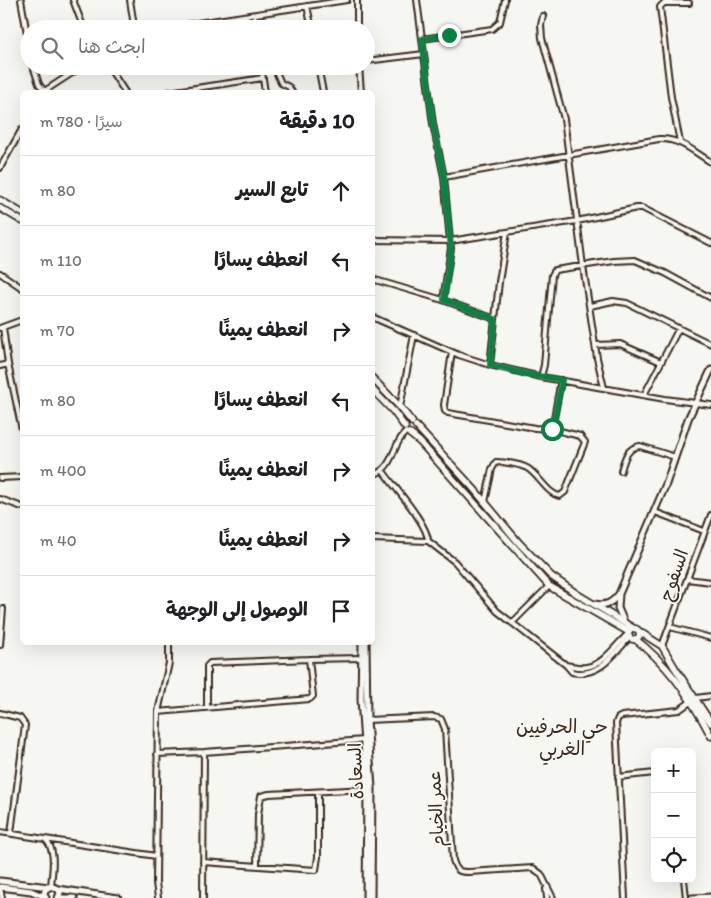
<!DOCTYPE html>
<html lang="ar">
<head>
<meta charset="utf-8">
<style>
  :root { --surface:#fff; --page:#f6f6f6; --text:#202124; --muted:#757577; --line:#e0e0e0 }
  body { margin:0; font-family:Itim,"Playpen Sans Arabic",sans-serif; background:var(--page); color:var(--text); direction:rtl }
  .controls { position:absolute; right:15px; bottom:15px; display:grid; overflow:hidden; border-radius:8px; box-shadow:0 5px 20px #0002 }
  .controls button { width:45px; height:45px; display:grid; place-items:center; padding:0; border:0; border-bottom:1px solid var(--line); background:var(--surface); color:var(--text); font:25px sans-serif }
  .stop { position:absolute; width:15px; height:15px; margin:-11px; border:4px solid #0b8043; border-radius:50%; background:#fff }
  .stop.end { background:#0b8043; border-color:#fff; box-shadow:0 1px 5px #0008 }
  .list { margin:0; padding:0; list-style:none }
  h2 { display:flex; justify-content:space-between; align-items:center; height:65px; margin:0; padding:0 20px; font-size:21px }
  h2 small { font-size:16px; font-weight:400; color:var(--muted) }
  .list li { display:grid; grid-template-columns:32px 1fr auto; gap:15px; align-items:center; box-sizing:border-box; height:70px; padding:0 20px; border-top:1px solid var(--line) }
  .list b { display:block; font-size:19px; white-space:nowrap }
  .list em { font-size:16px; font-style:normal; color:var(--muted) }
  .icon { flex:none; width:28px; height:28px; fill:none; stroke:currentColor; stroke-width:2; stroke-linecap:round; stroke-linejoin:round }
  .map { position:relative; flex:none; width:711px; height:898px; overflow:hidden; direction:ltr }
  .search { position:absolute; background:var(--surface); box-shadow:0 5px 20px #0002; left:20px; top:20px; width:355px; height:55px; display:flex; align-items:center; gap:12px; box-sizing:border-box; padding:0 18px; border-radius:28px; color:var(--muted); font-size:19px }
  .panel { position:absolute; background:var(--surface); box-shadow:0 5px 20px #0002; left:20px; top:90px; width:355px; height:555px; border-radius:8px; direction:rtl }
  .map>svg:first-child { display:block }
</style>
</head>
<body>
<div class="map">
<svg width="711" height="898" viewBox="0 0 711 898">
  <rect width="100%" height="100%" fill="#f6f6f2"/>
  <filter id="ink" filterUnits="userSpaceOnUse"><feTurbulence type="fractalNoise" baseFrequency=".02" numOctaves="2"/><feDisplacementMap in="SourceGraphic" scale="10" xChannelSelector="R" yChannelSelector="G"/><feConvolveMatrix kernelMatrix="1 2 1 2 8 2 1 2 1" color-interpolation-filters="sRGB"/></filter>
  <g filter="url(#ink)">
    <g fill="none" stroke-linecap="round" stroke-linejoin="round">
      <g stroke="#3b2a1e" stroke-width="8">
        <path id="street" d="M21,0L29,45
          M73,0L84,29
          M130,0L134,26L136,29
          M357,0V29
          M417,0L433,124L444,177L450,241L577,221L637,208H642L711,243
          M307,6L312,29
          M254,15L256,29
          M543,16L541,25L542,38L564,119L583,266L597,358L604,388
          M159,29L347,0
          M422,39L492,29L500,22L505,0
          M366,61L424,54
          M33,66L39,84L44,91
          M108,66L125,92
          M261,66L265,92
          M318,66L323,92
          M359,66L361,92
          M274,67L281,83L289,87L292,92
          M43,92L83,66
          M169,92L263,78
          M680,142L671,97L660,7L664,3H689
          M0,168L22,129
          M444,177L659,139C680,138 694,152 711,162
          M372,240L450,241L451,248L443,300
          M0,273L22,288
          M372,279L443,300L495,319
          M590,306L613,301L627,303L711,344
          M372,317L459,355L490,365L541,377L665,399L711,405
          M3,327L8,364L22,430
          M0,328L22,320
          M596,345L620,344L661,362
          M452,352L444,405L445,411L448,413L535,428L552,429L561,380
          M490,365L499,282L507,232
          M0,366L8,364
          M541,377L544,365L552,275L555,270L614,261L635,260L665,273L711,298
          M644,395L679,328
          M400,407L414,335
          M621,471C624,460 627,447 640,446L675,457
          M372,475C395,469 391,445 406,432
          M0,478L22,477
          M0,499L22,507
          M485,502L492,469L496,462C505,462 519,464 527,468C539,475 547,494 560,496L565,492L585,442L580,436L552,429
          M655,512L704,531
          M372,539L428,541C428,524 394,487 383,471
          M428,541L455,562L497,611L566,665L572,672C599,678 614,654 630,637
          M687,579L711,582
          M512,623L549,586
          M670,627L711,638
          M0,645L3,609
          M662,646L711,515
          M566,665C573,666 579,668 586,667C604,665 616,644 629,633
          M207,707V666L210,663L309,659L361,658
          M158,712L310,699L313,696L309,659
          M0,713L20,718L25,725L11,833
          M367,720L434,717L441,719L445,729L453,860C456,871 459,872 469,872L533,868L541,874L553,898
          M157,754L204,752L364,740
          M618,777L655,773
          M0,832L45,839C57,850 52,872 51,886
          M45,839L156,856
          M203,862L316,870L318,857V792
          M257,866L258,814L261,796L269,794L367,789
          M684,879L686,898
          M0,887L2,898
          M546,889L547,898
          M158,898L156,883L158,712L169,663V642
          M203,898L204,752
          M625,898L616,723L618,718L622,716L679,710L696,698L711,696"/>
      </g>
      <g stroke="#3b2a1e" stroke-width="9">
        <path id="secondary" d="M594,604C606,606 611,604 619,594
          M624,622L618,608L619,594L666,484L688,419L711,370
          M362,642L361,699L367,789L366,898
          M366,642L367,720L372,788L371,898
          M0,881L49,887
          M0,887L31,891L45,897
          M58,889L118,898
          M46,898L44,894L45,890L51,886L58,889L60,893L58,898
          M59,898H74
          M692,898L711,897"/>
      </g>
      <g stroke="#3b2a1e" stroke-width="9">
        <path id="primary" d="M0,200L22,213
          M0,208L22,221
          M372,378L400,407L412,422
          M372,389L394,412L405,427
          M416,426L473,488L519,543L551,576L577,594L633,628
          M409,433L420,442L549,586L629,632
          M628.5 634a5.5 5.5 0 1 1 11 0a5.5 5.5 0 1 1-11 0Z
          M640,632L662,646L675,668L711,723
          M635,639C667,663 693,701 711,736"/>
      </g>
      <use href="#street" stroke="#f6f6f2" stroke-width="4"/>
      <use href="#secondary" stroke="#f6f6f2" stroke-width="5"/>
      <use href="#primary" stroke="#f6f6f2" stroke-width="5.5"/>
    </g>
  </g>
  <g fill="none" stroke-linecap="round" stroke-linejoin="round" filter="url(#ink)">
    <path stroke="#0b8043" stroke-width="6" d="M449,35L422,39L433,124L444,177L451,248L444,300L495,319L490,365L526,374L562,380L552,429"/>
  </g>
  <g text-anchor="middle" stroke-width="4" stroke-linejoin="round" paint-order="stroke">
    <g font-size="18" fill="#3b2a1e" stroke="#f6f6f2">
      <text transform="translate(674 575) rotate(-71)" y="6">السفوح</text>
      <text transform="translate(356 771) rotate(-93)" y="6">السعادة</text>
      <text transform="translate(436 809) rotate(-93)" y="6">عمر الخيام</text>
    </g>
    <g font-size="19" fill="#3b2a1e" stroke="#f6f6f2">
      <text x="562" y="733">حي الحرفيين<tspan x="562" dy="22">الغربي</tspan></text>
    </g>
  </g>
</svg>
<div class="controls">
<button>+</button>
<button>−</button>
<button><svg class="icon" aria-label="locate" viewBox="0 0 24 24"><circle cx="12" cy="12" r="6"/><path d="M12 2v4M12 18v4M2 12h4M18 12h4"/></svg></button>
</div>
<div class="stop" style="left:552px;top:429px"></div>
<div class="stop end" style="left:449px;top:35px"></div>
<div class="search"><svg class="icon" aria-label="search" viewBox="0 0 24 24"><circle cx="10" cy="10" r="6"/><path d="M15 15l6 6"/></svg>ابحث هنا</div>
<section class="panel">
<h2>10 دقيقة<small>سيرًا · 780 m</small></h2>
<ul class="list">
<li><svg class="icon" aria-label="ahead" viewBox="0 0 24 24"><path d="M12 20V5M6 11l6-6 6 6"/></svg><div><b>تابع السير</b></div><em>80 m</em></li>
<li><svg class="icon" aria-label="left" viewBox="0 0 24 24"><path d="M17 20v-9H6M10 6l-5 5 5 5"/></svg><div><b>انعطف يسارًا</b></div><em>110 m</em></li>
<li><svg class="icon" aria-label="right" viewBox="0 0 24 24"><path d="M7 20v-9h11M14 6l5 5-5 5"/></svg><div><b>انعطف يمينًا</b></div><em>70 m</em></li>
<li><svg class="icon" aria-label="left" viewBox="0 0 24 24"><path d="M17 20v-9H6M10 6l-5 5 5 5"/></svg><div><b>انعطف يسارًا</b></div><em>80 m</em></li>
<li><svg class="icon" aria-label="right" viewBox="0 0 24 24"><path d="M7 20v-9h11M14 6l5 5-5 5"/></svg><div><b>انعطف يمينًا</b></div><em>400 m</em></li>
<li><svg class="icon" aria-label="right" viewBox="0 0 24 24"><path d="M7 20v-9h11M14 6l5 5-5 5"/></svg><div><b>انعطف يمينًا</b></div><em>40 m</em></li>
<li><svg class="icon" aria-label="arrive" viewBox="0 0 24 24"><path d="M6 21V4h12l-3 4 3 4H6"/></svg><div><b>الوصول إلى الوجهة</b></div></li>
</ul>
</section>
</div>
</body>
</html>
